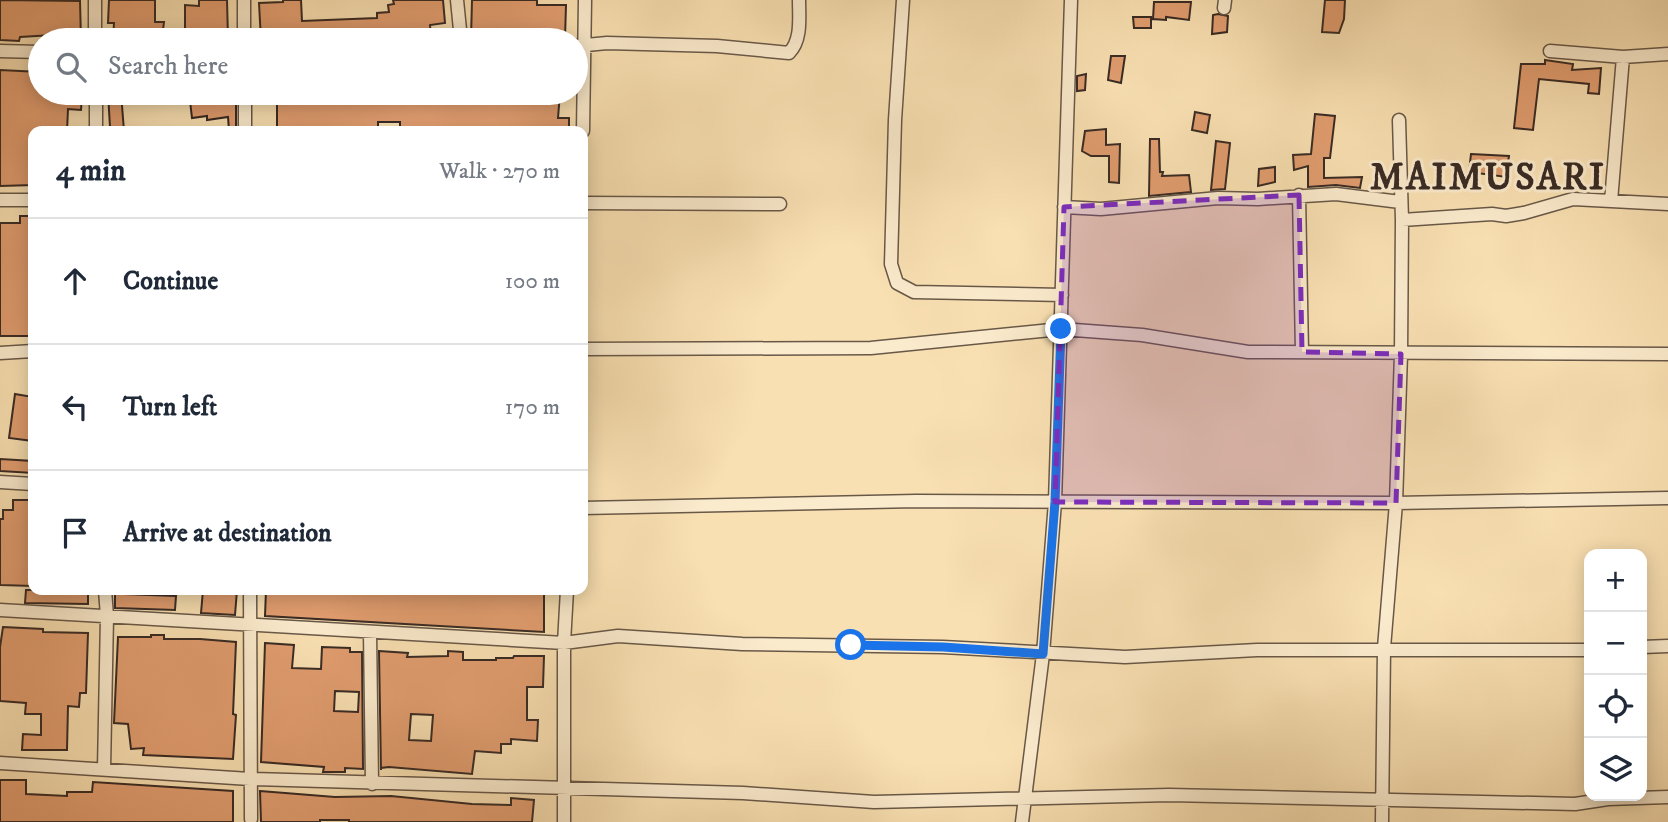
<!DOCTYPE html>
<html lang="en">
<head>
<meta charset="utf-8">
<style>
  :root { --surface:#fff; --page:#f2f2f3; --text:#1f2937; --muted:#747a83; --line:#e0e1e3 }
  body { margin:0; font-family:"IM FELL DW Pica",serif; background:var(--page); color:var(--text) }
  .controls { position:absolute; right:21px; bottom:21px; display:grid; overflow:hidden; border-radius:14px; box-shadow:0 4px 18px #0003 }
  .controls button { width:63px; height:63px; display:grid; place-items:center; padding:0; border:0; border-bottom:2px solid var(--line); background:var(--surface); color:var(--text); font:35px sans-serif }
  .stop { position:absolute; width:21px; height:21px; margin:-16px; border:5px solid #1a73e8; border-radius:50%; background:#fff }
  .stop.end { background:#1a73e8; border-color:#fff; box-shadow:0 2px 7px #0008 }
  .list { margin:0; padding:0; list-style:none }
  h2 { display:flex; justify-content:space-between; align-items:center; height:91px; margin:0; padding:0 28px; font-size:30px }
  h2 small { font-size:23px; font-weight:400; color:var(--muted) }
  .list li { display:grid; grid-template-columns:46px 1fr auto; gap:21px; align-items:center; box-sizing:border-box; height:126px; padding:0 28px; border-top:2px solid var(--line) }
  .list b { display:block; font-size:26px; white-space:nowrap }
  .list em { font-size:23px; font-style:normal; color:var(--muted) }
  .icon { flex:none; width:38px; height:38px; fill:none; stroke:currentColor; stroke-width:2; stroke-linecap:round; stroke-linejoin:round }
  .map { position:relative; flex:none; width:1668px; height:822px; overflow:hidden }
  .search { position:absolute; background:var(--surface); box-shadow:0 4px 18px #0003; left:28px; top:28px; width:560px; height:77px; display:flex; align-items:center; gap:18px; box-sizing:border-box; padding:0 24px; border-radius:38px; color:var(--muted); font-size:26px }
  .panel { position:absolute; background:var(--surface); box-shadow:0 4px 18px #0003; left:28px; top:126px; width:560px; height:469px; border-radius:14px }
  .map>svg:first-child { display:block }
</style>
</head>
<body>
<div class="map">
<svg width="1668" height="822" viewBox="0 0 1668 822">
  <rect width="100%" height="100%" fill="#f9e0b2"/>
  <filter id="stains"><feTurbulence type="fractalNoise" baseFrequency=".00286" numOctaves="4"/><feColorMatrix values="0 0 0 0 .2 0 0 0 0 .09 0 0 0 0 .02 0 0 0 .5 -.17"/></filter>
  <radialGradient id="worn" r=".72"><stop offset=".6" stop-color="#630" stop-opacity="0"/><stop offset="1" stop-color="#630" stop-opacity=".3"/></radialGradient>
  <path fill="#e19d6f" stroke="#382a24" stroke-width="2" fill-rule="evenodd" d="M0,0L80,1L81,40H53V35L20,37L19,41L0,40Z
    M109,0H155V22H164L163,30H185V5L199,6V0H227L228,39L113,40L114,23H108Z
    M283,0H301L302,21L377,18V13L389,12L388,5L394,4L393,0H443L445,23L430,25L431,38L320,40V38L261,40L259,3L283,2Z
    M472,0H537V5H566L565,38L471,39Z
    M1325,0H1345L1344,19L1339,33L1322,32Z
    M1154,2H1191L1189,20L1166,17V20L1153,19Z
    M1218,14L1228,16L1227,32L1212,34L1213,15Z
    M1133,17H1151V28H1134Z
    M1111,56H1125L1121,83L1108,80Z
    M1545,60L1573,64L1572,70L1601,68L1599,94L1588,93L1589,84L1539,79L1533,130L1514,128L1521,64H1545Z
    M0,70L40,72V93H82L81,110L68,109L67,131H33V185L0,186Z
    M1086,74L1085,90L1077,91V76Z
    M108,93H121L124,131H112V127H110Z
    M207,93H236V131H229L228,117L207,120V116L192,118L190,101L207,99Z
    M277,93H466L467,103H487V93H560L558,118H569V131H400V122H378V131H277Z
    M1195,112L1210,115L1207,133L1192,130Z
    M1315,114L1335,116L1330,158H1324V178L1362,177L1360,188L1336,185L1308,187V166L1294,170L1293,155L1311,154Z
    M1106,129V145L1120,144L1119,183L1109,182V156H1091L1082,151L1085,131Z
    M1150,139H1159L1160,172H1163L1162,176L1189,175L1191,192L1149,196Z
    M1216,141L1230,143L1225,189L1211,190Z
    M1471,154L1509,156L1506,177L1469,172Z
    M1275,167V182L1258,186L1259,169Z
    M20,216H33V336H0V223H20Z
    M15,394L33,397V441L9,438Z
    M0,459L33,461V473L0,471Z
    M13,500H33V586L0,585V519H3V510H13Z
    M26,590H88V604L25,603Z
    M115,590H125L124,594L176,596L175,610L115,608Z
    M203,590H237L235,615L201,613Z
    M266,590H544V632L265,616Z
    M3,627L43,629V632L88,633L86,693H80L79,707L68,706L67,750H22L23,734L41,735V714H25L26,703L0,701V647Z
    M151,635H164V639H200L236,642L233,714L236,715L233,759L143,755L144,748L131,749L128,724L114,723L118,637H151Z
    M265,643L294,645L292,668L321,669L322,647L350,648V652H362L363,769L345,768V772H323L324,767L261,762ZM335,691L359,692L358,712L334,711Z
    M379,651L408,653L407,657L448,656V651L463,652V660H496V658H513L514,656H544L543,687H527V720H538L537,741L511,739V744H501V753L475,751L472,774L389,767L381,768V770ZM411,714L433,715L431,741L409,740Z
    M0,780H26V794L67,796V792H92L93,782L233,791V822H0Z
    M260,791L335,797L391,796L472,804L511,805V798L534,800L532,822H349V820H320V822H261Z"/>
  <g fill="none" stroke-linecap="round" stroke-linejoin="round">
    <g stroke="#685848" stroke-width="15">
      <path id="minor" d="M95,0V40
        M244,0V40
        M457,0L461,40
        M903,0L895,120L891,264L897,283L914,292L1062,295
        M1224,8L1225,0
        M576,46L607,43L717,46L789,53C802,40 799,18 799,0
        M0,51L40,52
        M1550,51L1623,57L1668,54
        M96,93V131
        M245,93V131
        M583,131L585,0
        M1299,195L1302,352
        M0,200H33
        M1611,201L1623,57
        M583,203L780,204
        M1064,207L1101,209L1218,198L1258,199L1336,194L1400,202
        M1402,220L1492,214L1506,216L1524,213L1573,199L1668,204
        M583,349L871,348L1061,329L1142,335L1248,352L1668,354
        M0,353L33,351
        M0,482L33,484
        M583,508L916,501L1396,503L1668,498
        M250,590L251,819
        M0,610L564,643L618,636L742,644L943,647L1125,657L1257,650H1589
        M370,632L372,784
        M1642,647L1668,646
        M0,763L250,779L743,793L874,802L1169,795L1575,804L1608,799L1668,797
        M104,769L107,616L105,590
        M564,822V643L567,590
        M1022,822L1043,654L1055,502L1071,0
        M1382,822L1384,648L1396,503L1401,354L1402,220L1399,120"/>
    </g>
    <use href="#minor" stroke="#fbebcd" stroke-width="12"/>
  </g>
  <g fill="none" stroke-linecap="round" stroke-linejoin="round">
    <path stroke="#1a73e8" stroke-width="9" d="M851,645L943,647L1043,654L1055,502L1061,329"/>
  </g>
  <path fill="#7b2cbf" fill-opacity="0.2" stroke="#7b2cbf" stroke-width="5" stroke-dasharray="14 9" stroke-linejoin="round" d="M1299,195L1302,352L1401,354L1396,503L1055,502L1064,207Z"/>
  <g text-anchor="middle" stroke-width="6" stroke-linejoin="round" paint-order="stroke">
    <g font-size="37" font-weight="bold" letter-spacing="2" fill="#382a24" stroke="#fbebcd">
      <text x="1488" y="189">MAIMUSARI</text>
    </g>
  </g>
  <rect width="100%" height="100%" filter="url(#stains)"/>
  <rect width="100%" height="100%" fill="url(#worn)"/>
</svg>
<div class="controls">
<button>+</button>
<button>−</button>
<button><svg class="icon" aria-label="locate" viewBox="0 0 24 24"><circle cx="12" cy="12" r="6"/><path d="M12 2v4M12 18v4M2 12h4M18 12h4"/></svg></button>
<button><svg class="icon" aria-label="layers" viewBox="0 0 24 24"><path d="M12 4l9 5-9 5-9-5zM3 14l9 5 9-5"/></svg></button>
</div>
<div class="stop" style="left:851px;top:645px"></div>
<div class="stop end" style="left:1061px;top:329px"></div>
<div class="search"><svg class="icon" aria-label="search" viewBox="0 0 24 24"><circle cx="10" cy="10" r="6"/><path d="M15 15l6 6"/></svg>Search here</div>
<section class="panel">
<h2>4 min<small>Walk · 270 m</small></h2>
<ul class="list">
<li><svg class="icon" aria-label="ahead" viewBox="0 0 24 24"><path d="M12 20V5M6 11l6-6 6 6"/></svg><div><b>Continue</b></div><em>100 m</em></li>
<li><svg class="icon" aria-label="left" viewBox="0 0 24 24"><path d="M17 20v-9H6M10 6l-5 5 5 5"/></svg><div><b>Turn left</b></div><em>170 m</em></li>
<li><svg class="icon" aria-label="arrive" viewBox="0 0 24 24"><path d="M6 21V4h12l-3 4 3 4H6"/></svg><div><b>Arrive at destination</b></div></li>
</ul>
</section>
</div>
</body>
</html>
